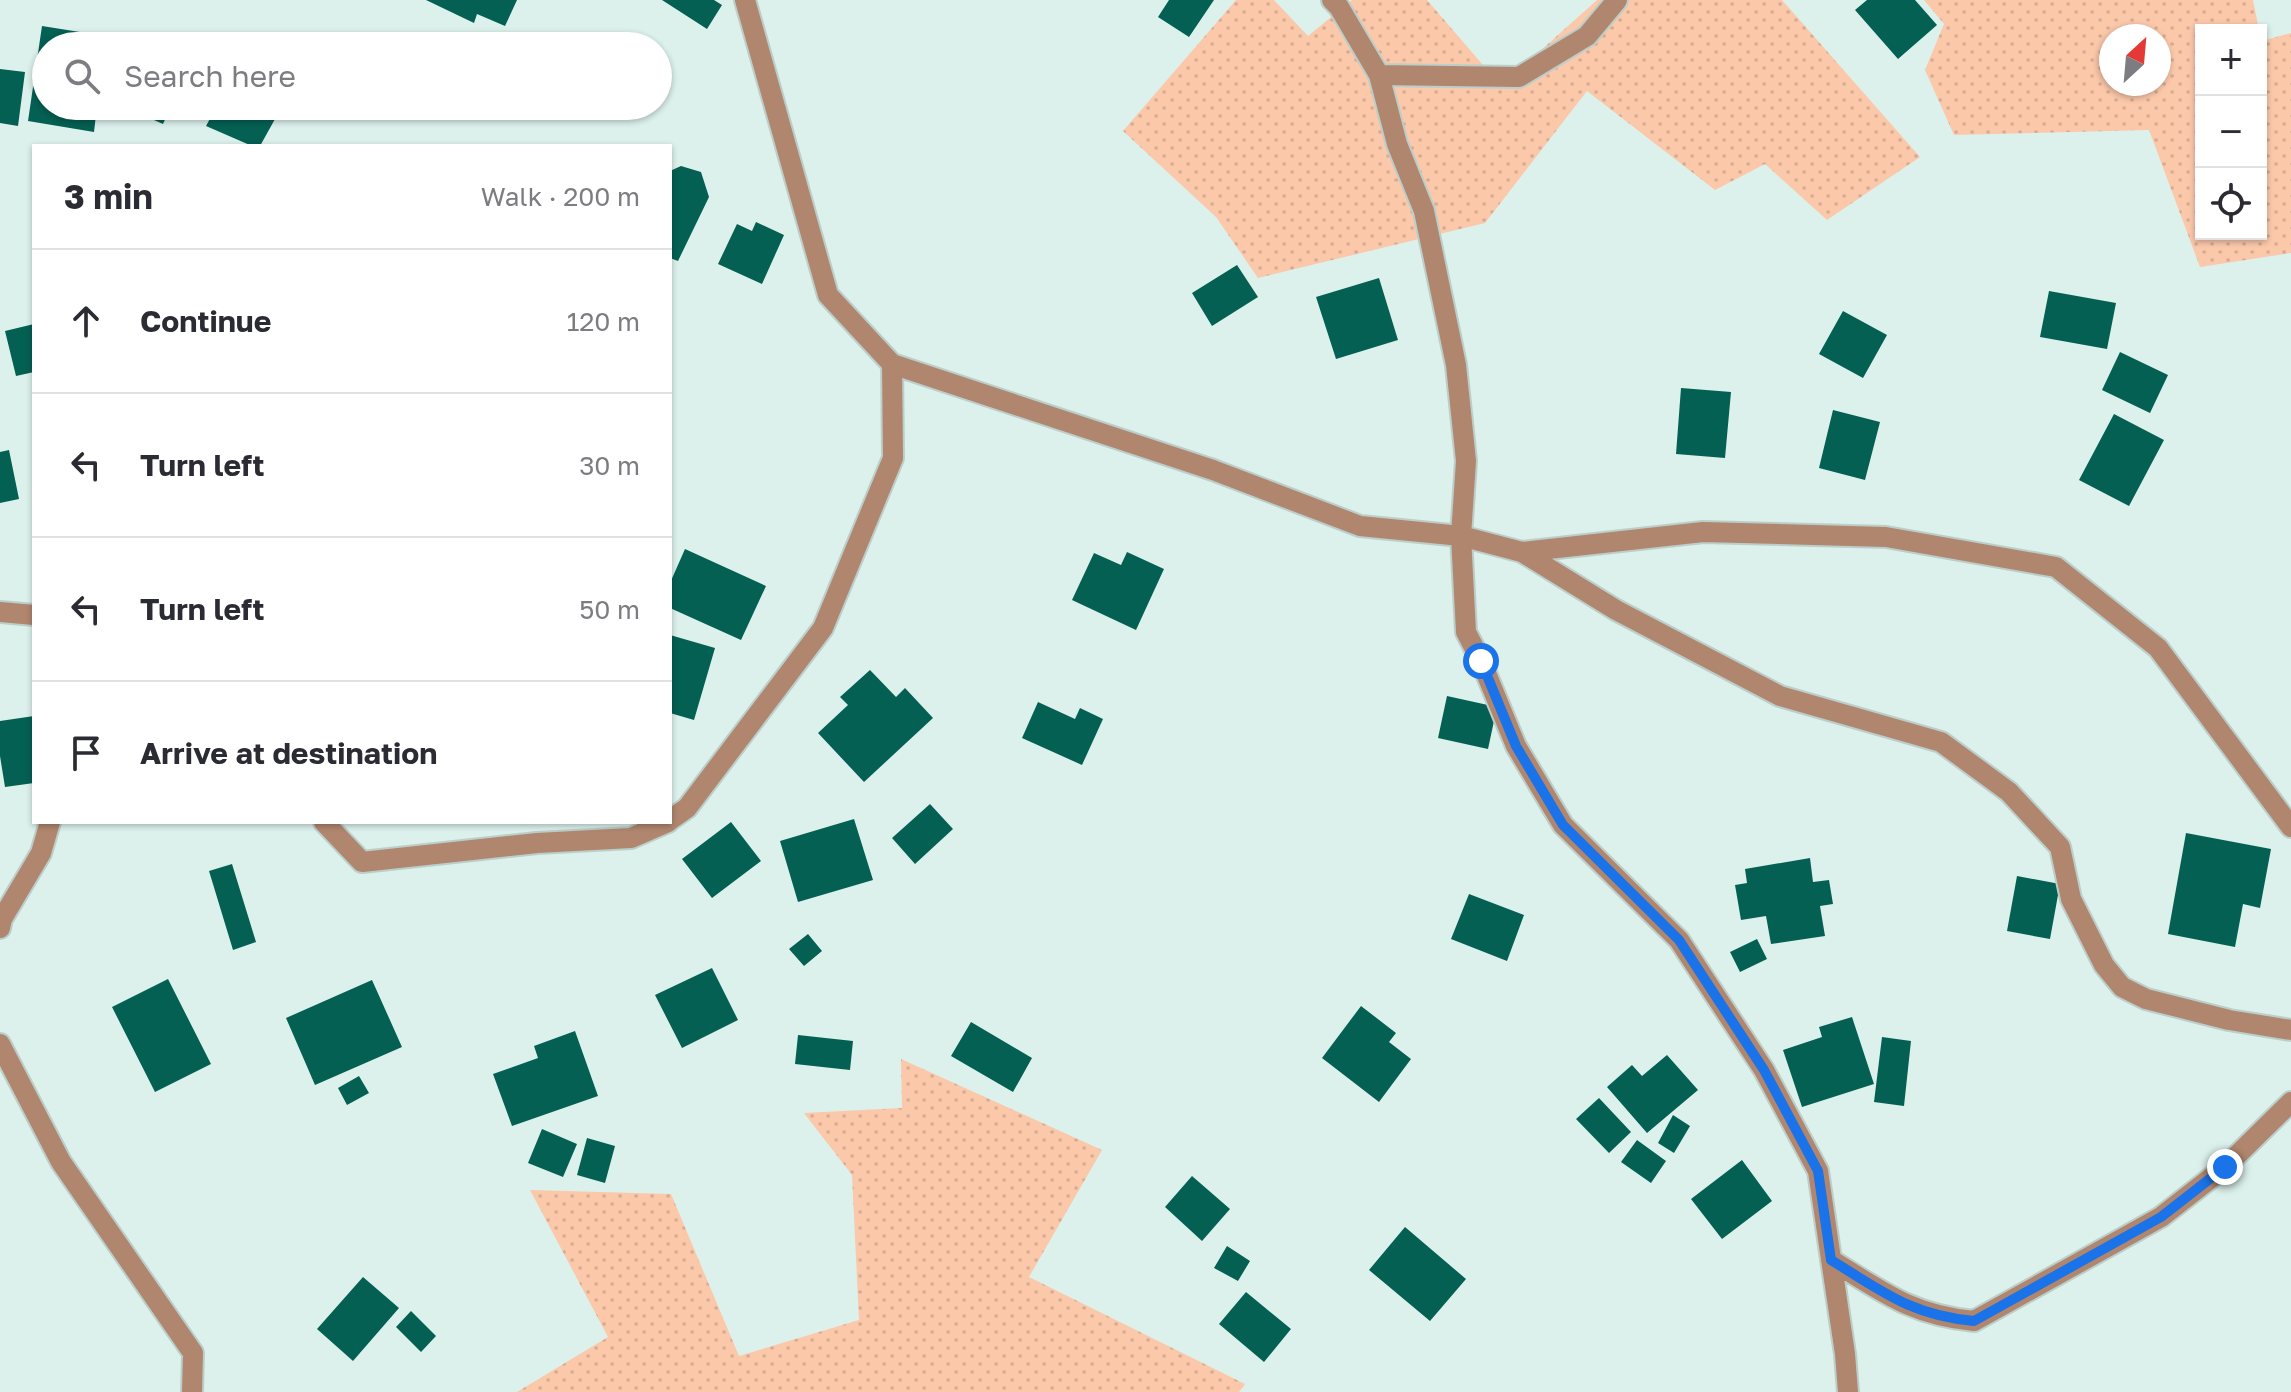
<!DOCTYPE html>
<html lang="en">
<head>
<meta charset="utf-8">
<style>
  :root { --surface:#fff; --page:#f7f7f7; --text:#2b2b33; --muted:#7c7c81; --line:#e1e1e2 }
  body { margin:0; font-family:"Golos Text",sans-serif; background:var(--page); color:var(--text) }
  .controls { position:absolute; right:24px; top:24px; display:grid; overflow:hidden; border-radius:0px; box-shadow:0 2px 6px #0004 }
  .controls button { width:72px; height:72px; display:grid; place-items:center; padding:0; border:0; border-bottom:2px solid var(--line); background:var(--surface); color:var(--text); font:40px sans-serif }
  .compass { position:absolute; left:2099px; top:24px; width:72px; height:72px; border-radius:50%; background:var(--surface); box-shadow:0 2px 6px #0004; rotate:26deg }
  .stop { position:absolute; width:24px; height:24px; margin:-18px; border:6px solid #1a73e8; border-radius:50%; background:#fff }
  .stop.end { background:#1a73e8; border-color:#fff; box-shadow:0 2px 8px #0008 }
  .list { margin:0; padding:0; list-style:none }
  h2 { display:flex; justify-content:space-between; align-items:center; height:104px; margin:0; padding:0 32px; font-size:34px }
  h2 small { font-size:26px; font-weight:400; color:var(--muted) }
  .list li { display:grid; grid-template-columns:52px 1fr auto; gap:24px; align-items:center; box-sizing:border-box; height:144px; padding:0 32px; border-top:2px solid var(--line) }
  .list b { display:block; font-size:30px; white-space:nowrap }
  .list em { font-size:26px; font-style:normal; color:var(--muted) }
  .icon { flex:none; width:44px; height:44px; fill:none; stroke:currentColor; stroke-width:2; stroke-linecap:round; stroke-linejoin:round }
  .map { position:relative; flex:none; width:2291px; height:1392px; overflow:hidden }
  .search { position:absolute; background:var(--surface); box-shadow:0 2px 6px #0004; left:32px; top:32px; width:640px; height:88px; display:flex; align-items:center; gap:20px; box-sizing:border-box; padding:0 28px; border-radius:44px; color:var(--muted); font-size:30px }
  .panel { position:absolute; background:var(--surface); box-shadow:0 2px 6px #0004; left:32px; top:144px; width:640px; height:680px; border-radius:0px }
  .map>svg:first-child { display:block }
</style>
</head>
<body>
<div class="map">
<svg width="2291" height="1392" viewBox="0 0 2291 1392">
  <defs>
    <pattern id="grass-dots" width="8" height="8" patternUnits="userSpaceOnUse" patternTransform="scale(2)"><rect width="8" height="8" fill="#fbc8aa"/><path d="M2 2h.1M6 6h.1" fill="none" stroke="#d6ab92" stroke-width="1.8" stroke-linecap="round"/></pattern>
  </defs>
  <rect width="100%" height="100%" fill="#dcf1ec"/>
  <path fill="url(#grass-dots)" fill-rule="evenodd" d="M1236,0H1274L1308,36L1352,0H1427L1501,86L1597,0H1782L1920,157L1827,220L1765,164L1715,190L1587,91L1485,223L1258,278L1216,217L1123,131Z
    M1924,0H2253L2259,30H2201V234H2261V39L2262,41L2291,33V253L2200,267L2149,130L1954,135L1925,70L1944,24ZM2159,36V84H2111V36Z
    M901,1059L1102,1150L1029,1277L1245,1384L1239,1392H517L608,1337L530,1190L671,1194L739,1356L859,1320L852,1175L804,1113L902,1108Z"/>
  <path fill="#046053" d="M426,0H517L505,26L477,14L474,23Z
    M662,0H714L722,5L707,29Z
    M1169,0H1214L1189,37L1158,17Z
    M1867,0H1915L1937,25L1898,59L1855,10Z
    M42,26L124,39L123,46H46V106H97L94,132L28,121Z
    M307,32L335,46H299Z
    M0,69L25,72L18,126L0,123Z
    M131,106H171L163,124L129,109Z
    M240,106H248L275,119L260,146H252L206,126L213,113L229,119Z
    M297,106H331L324,120Z
    M681,166L701,172L709,197L678,261L670,258V171Z
    M756,222L784,235L762,284L718,264L737,224L752,231Z
    M1237,265L1258,297L1212,326L1192,293Z
    M1379,278L1398,340L1336,359L1316,297Z
    M2049,291L2116,303L2107,349L2040,337Z
    M1843,311L1887,335L1863,378L1819,354Z
    M34,324V372L16,376L5,331Z
    M2120,352L2168,375L2150,413L2102,390Z
    M1681,388L1731,392L1725,458L1676,454Z
    M1833,410L1880,422L1865,480L1819,468Z
    M2114,414L2164,440L2129,506L2079,480Z
    M9,450L19,499L0,503V452Z
    M685,549L766,586L741,640L670,608V583Z
    M1127,552L1164,569L1136,630L1072,600L1094,553L1121,565Z
    M670,635L715,648L694,720L670,713Z
    M870,670L896,697L905,688L933,718L864,782L818,733L848,705L840,697Z
    M1447,696L1497,707L1488,749L1438,738Z
    M1038,702L1075,719L1080,708L1103,719L1082,765L1022,738Z
    M34,716V783L5,787L0,756V721Z
    M930,804L953,829L915,864L892,838Z
    M854,819L873,880L798,902L780,841Z
    M731,822L761,861L712,898L682,859Z
    M2186,833L2271,849L2260,908L2243,904L2235,947L2168,934Z
    M1810,858L1813,882L1829,880L1833,904L1820,906L1825,936L1771,944L1766,916L1741,920L1735,885L1747,883L1745,869Z
    M232,864L256,942L233,950L209,871Z
    M2017,876L2060,884L2050,939L2007,931Z
    M1469,894L1524,915L1507,961L1451,939Z
    M808,934L822,951L804,966L789,949Z
    M1757,939L1767,959L1740,972L1730,952Z
    M712,968L738,1020L682,1048L655,995Z
    M168,979L211,1064L155,1092L112,1007Z
    M372,980L402,1047L315,1085L286,1018Z
    M1361,1006L1396,1033L1389,1042L1411,1059L1379,1102L1322,1058Z
    M1852,1017L1874,1084L1802,1107L1783,1050L1822,1037L1819,1027Z
    M971,1022L1032,1058L1013,1092L951,1056Z
    M575,1031L598,1096L512,1126L493,1074L538,1058L534,1046Z
    M798,1035L853,1041L850,1070L795,1064Z
    M1882,1037L1911,1041L1904,1106L1874,1102Z
    M1667,1055L1698,1090L1647,1133L1607,1087L1632,1065L1642,1076Z
    M359,1076L369,1093L347,1105L338,1088Z
    M1599,1098L1631,1132L1609,1153L1576,1119Z
    M1673,1115L1690,1126L1674,1153L1658,1143Z
    M542,1129L577,1144L563,1177L528,1163Z
    M587,1138L615,1146L605,1183L577,1175Z
    M1637,1140L1666,1161L1651,1183L1621,1162Z
    M1742,1160L1772,1201L1722,1239L1691,1199Z
    M1192,1176L1230,1209L1202,1241L1165,1207Z
    M1405,1227L1466,1279L1430,1321L1369,1270Z
    M1227,1246L1250,1261L1238,1281L1214,1268Z
    M363,1277L399,1308L353,1361L317,1329Z
    M1246,1292L1291,1329L1264,1362L1219,1324Z
    M411,1311L436,1336L421,1352L396,1327Z"/>
  <g fill="none" stroke-linecap="round" stroke-linejoin="round">
    <g stroke="#bcceca" stroke-width="24">
      <path id="minor" d="M1332,0L1339,7L1379,75L1397,144L1424,211L1456,365L1466,461L1461,536L1466,632L1481,661L1516,746L1563,825L1679,940L1764,1070L1818,1171L1845,1354L1848,1392
        M1379,75L1519,77L1587,36L1617,0
        M892,364L1213,470L1360,526L1461,536L1522,552L1616,610L1780,696L1941,742L2009,792L2060,847L2071,899L2104,965L2122,987L2146,999L2229,1020L2291,1030
        M1522,552L1703,532L1886,537L2056,567L2158,648L2291,827
        M0,612L34,615
        M670,820L687,808L823,628L893,458L892,364L828,295L745,0
        M324,822L362,862L537,843L631,838L668,822
        M0,928L2,919L41,853L50,822
        M0,1044L61,1162L193,1353L192,1392
        M1831,1260C1883,1292 1911,1315 1974,1321L2161,1217L2225,1167L2291,1102"/>
    </g>
    <use href="#minor" stroke="#b0866e" stroke-width="20"/>
  </g>
  <g fill="none" stroke-linecap="round" stroke-linejoin="round">
    <path stroke="#1a73e8" stroke-width="10" d="M1481,661L1516,746L1563,825L1679,940L1764,1070L1818,1171L1831,1260C1883,1292 1911,1315 1974,1321L2161,1217L2225,1167"/>
  </g>
</svg>
<div class="controls">
<button>+</button>
<button>−</button>
<button><svg class="icon" aria-label="locate" viewBox="0 0 24 24"><circle cx="12" cy="12" r="6"/><path d="M12 2v4M12 18v4M2 12h4M18 12h4"/></svg></button>
</div>
<svg class="compass" viewBox="-18 -18 36 36"><path d="M0-13l5 13h-10z" fill="#e53935"/><path d="M0 13l5-13h-10z" fill="#7c7c81"/></svg>
<div class="stop" style="left:1481px;top:661px"></div>
<div class="stop end" style="left:2225px;top:1167px"></div>
<div class="search"><svg class="icon" aria-label="search" viewBox="0 0 24 24"><circle cx="10" cy="10" r="6"/><path d="M15 15l6 6"/></svg>Search here</div>
<section class="panel">
<h2>3 min<small>Walk · 200 m</small></h2>
<ul class="list">
<li><svg class="icon" aria-label="ahead" viewBox="0 0 24 24"><path d="M12 20V5M6 11l6-6 6 6"/></svg><div><b>Continue</b></div><em>120 m</em></li>
<li><svg class="icon" aria-label="left" viewBox="0 0 24 24"><path d="M17 20v-9H6M10 6l-5 5 5 5"/></svg><div><b>Turn left</b></div><em>30 m</em></li>
<li><svg class="icon" aria-label="left" viewBox="0 0 24 24"><path d="M17 20v-9H6M10 6l-5 5 5 5"/></svg><div><b>Turn left</b></div><em>50 m</em></li>
<li><svg class="icon" aria-label="arrive" viewBox="0 0 24 24"><path d="M6 21V4h12l-3 4 3 4H6"/></svg><div><b>Arrive at destination</b></div></li>
</ul>
</section>
</div>
</body>
</html>
